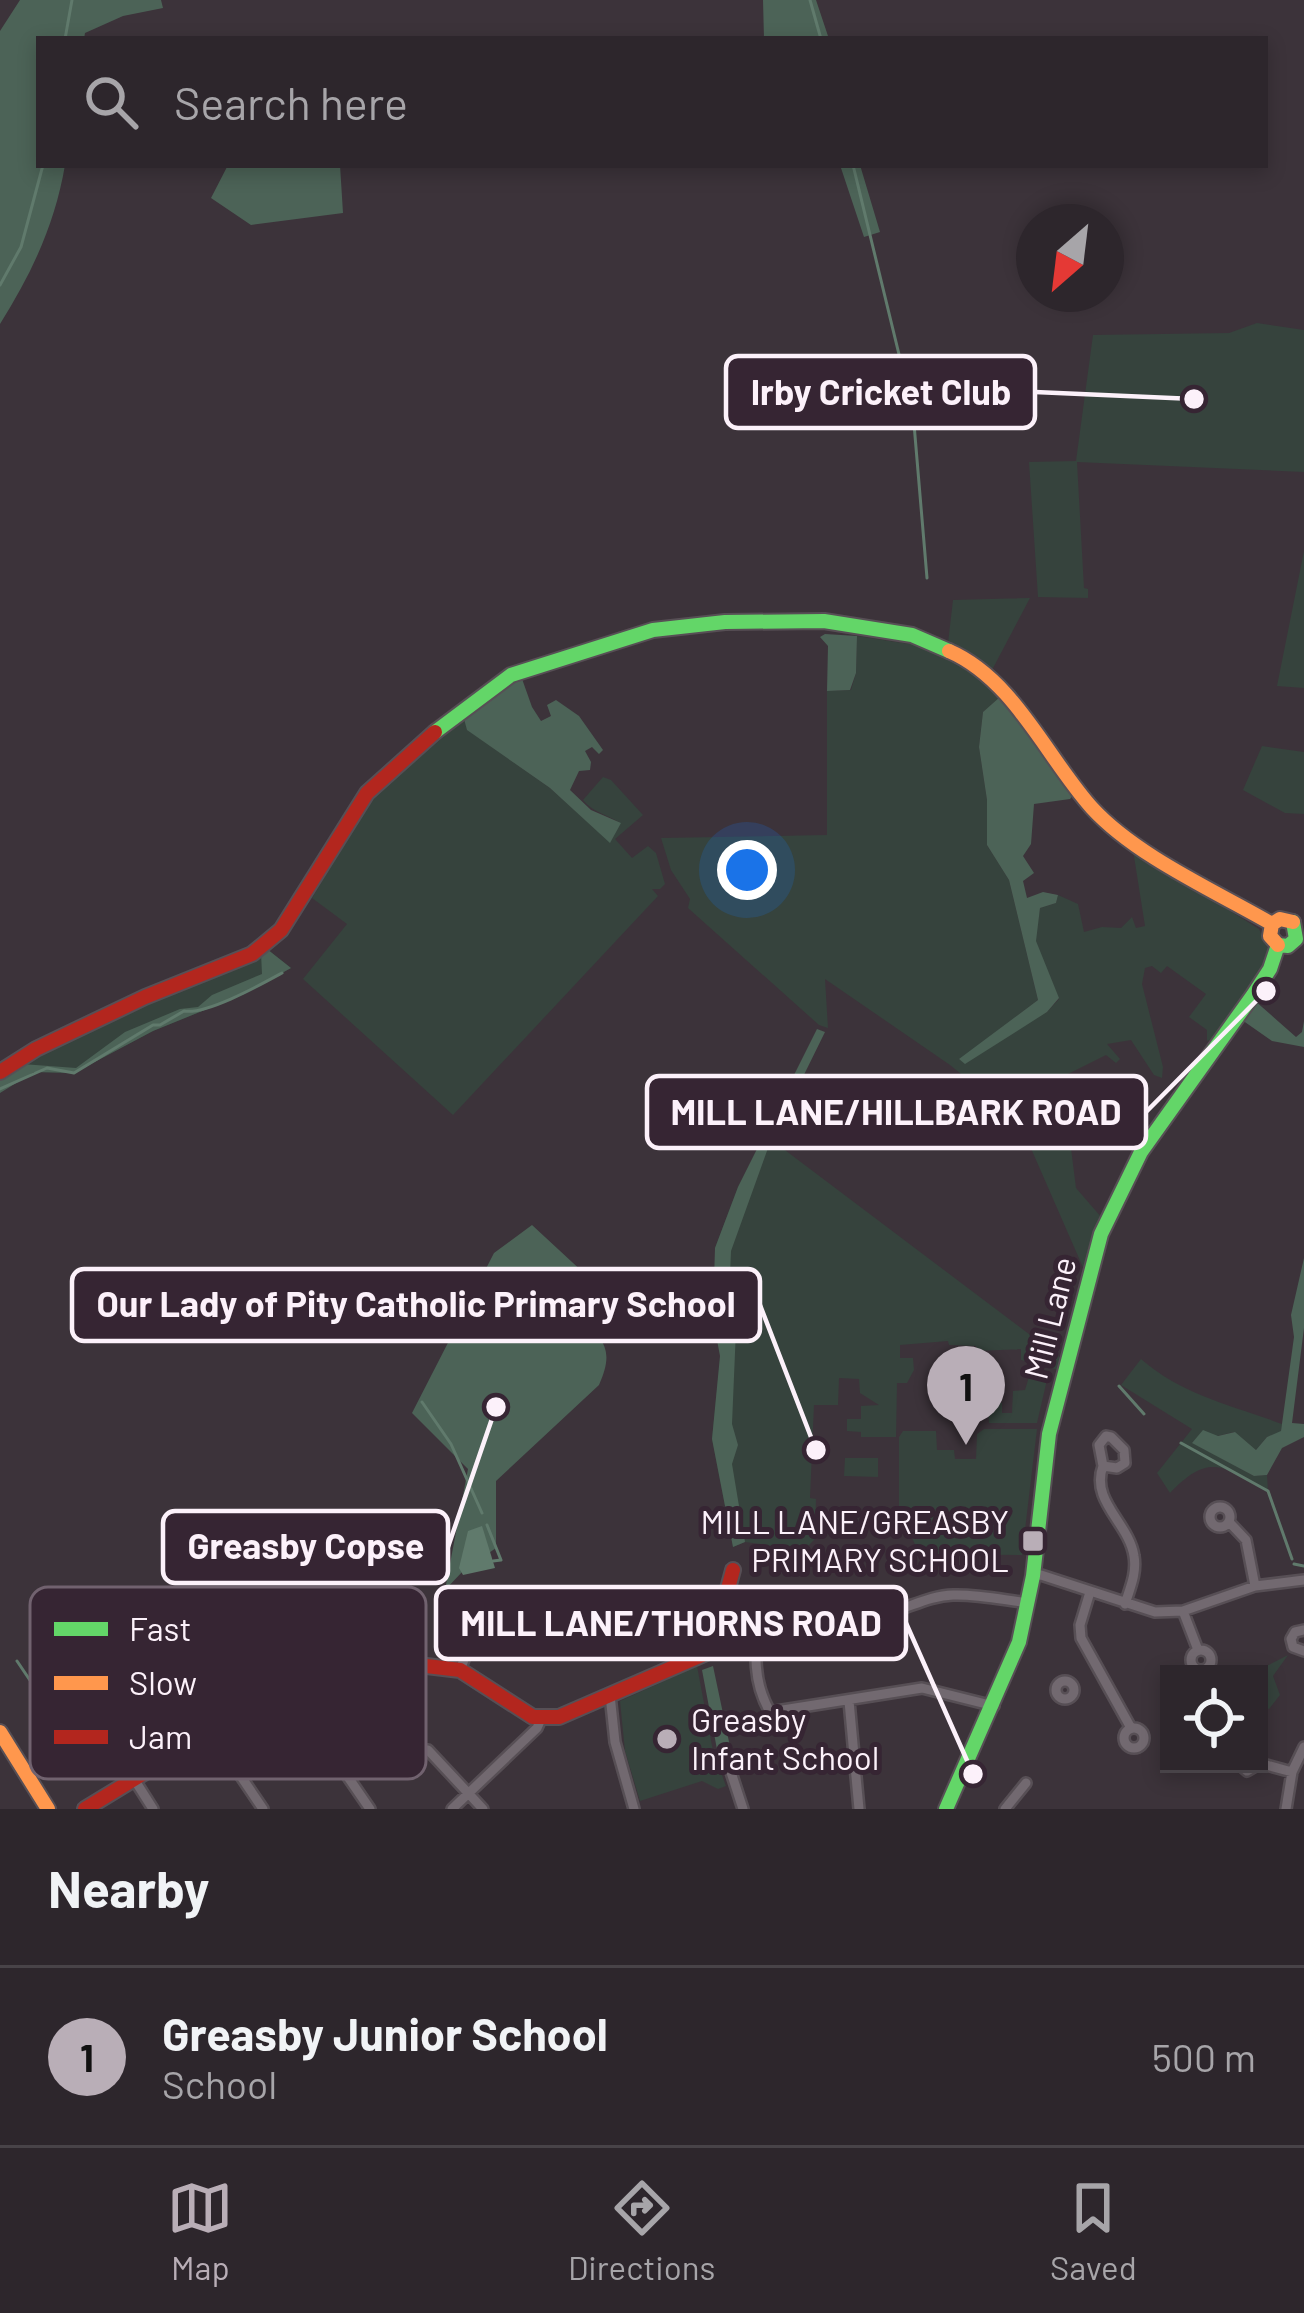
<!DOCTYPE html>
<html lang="en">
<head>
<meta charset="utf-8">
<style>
  :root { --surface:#2d262c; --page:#352e34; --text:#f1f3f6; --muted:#a7a5a9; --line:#484348; --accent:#b9aeb7 }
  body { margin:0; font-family:Barlow,sans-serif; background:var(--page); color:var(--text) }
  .controls { position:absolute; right:36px; bottom:36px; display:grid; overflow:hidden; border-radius:0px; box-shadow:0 6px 18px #0003 }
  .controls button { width:108px; height:108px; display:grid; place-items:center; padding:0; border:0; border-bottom:3px solid var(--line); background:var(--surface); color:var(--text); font:60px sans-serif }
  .compass { position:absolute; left:1016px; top:204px; width:108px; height:108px; border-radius:50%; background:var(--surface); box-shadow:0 6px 18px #0003; rotate:208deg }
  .you { position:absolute; left:747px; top:870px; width:42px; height:42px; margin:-30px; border:9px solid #fff; border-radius:50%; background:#1a73e8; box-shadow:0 0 0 18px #1a73e833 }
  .badge { display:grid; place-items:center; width:78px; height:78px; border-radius:50%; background:var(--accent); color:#111; font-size:39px; font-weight:700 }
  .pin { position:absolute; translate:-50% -99px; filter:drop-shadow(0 3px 6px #0008) }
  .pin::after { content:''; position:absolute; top:63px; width:42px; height:36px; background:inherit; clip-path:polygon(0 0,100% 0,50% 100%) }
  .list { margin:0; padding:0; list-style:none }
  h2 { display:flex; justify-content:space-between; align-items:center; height:156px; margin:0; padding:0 48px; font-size:51px }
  h2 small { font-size:39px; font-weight:400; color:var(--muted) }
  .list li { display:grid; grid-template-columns:78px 1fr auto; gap:36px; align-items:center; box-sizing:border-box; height:180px; padding:0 48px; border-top:3px solid var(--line) }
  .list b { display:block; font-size:45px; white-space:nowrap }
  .list p { margin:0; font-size:39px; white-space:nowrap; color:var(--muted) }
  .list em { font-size:39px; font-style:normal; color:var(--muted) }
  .icon { flex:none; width:66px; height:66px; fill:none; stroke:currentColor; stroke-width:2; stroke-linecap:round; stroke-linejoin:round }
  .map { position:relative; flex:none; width:1304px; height:1809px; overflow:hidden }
  .search { position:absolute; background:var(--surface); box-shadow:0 6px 18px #0003; left:36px; right:36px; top:36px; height:132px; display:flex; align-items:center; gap:30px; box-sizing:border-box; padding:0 42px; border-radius:0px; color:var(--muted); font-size:45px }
  .sheet { height:336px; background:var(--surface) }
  nav { display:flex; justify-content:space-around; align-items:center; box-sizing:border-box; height:168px; border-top:3px solid var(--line); background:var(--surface); font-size:33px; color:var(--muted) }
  nav a { display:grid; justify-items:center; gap:6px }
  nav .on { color:var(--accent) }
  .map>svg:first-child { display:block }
</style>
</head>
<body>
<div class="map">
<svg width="1304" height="1809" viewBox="0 0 1304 1809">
  <rect width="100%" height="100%" fill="#3c333a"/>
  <path fill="#36433d" d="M1257,323L1304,330V472L1077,462L1084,588L1088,589V598L1038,597L1029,462L1076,461L1093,335L1229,333Z
    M1304,551V688L1277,686Z
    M1030,598L992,670L948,643L953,600Z
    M857,636L909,644L916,641L957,659L1001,696L983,712L979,747L987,800V845L1009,880L1038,1000L959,1060L1047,1012L1059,999L1035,941L1040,908L1056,903L1058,895L1078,904L1084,932L1102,927L1121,928L1132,917L1136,928L1145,926L1133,850L1259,929L1270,952L1262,970L1215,1038L1207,1041V1030L1189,1017L1206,994L1167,966L1161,973L1152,966L1145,968L1142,984L1163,1067L1162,1078L1154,1075L1131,1040L1107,1044L1120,1059L1116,1063L1106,1055L1062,1077L1076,1188L1102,1218L1085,1272L1019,1121L950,1065L825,979L828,1028L819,1025L688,908L690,899L671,870L661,838L827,835V691L851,690L856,673Z
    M464,719L468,730L550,788L610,842L620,823C607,814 593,813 583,800L603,777L611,780L643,815L615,839L632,858L648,846L656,853L665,884L660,889H652L658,896L453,1115L303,979L347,924L312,898L370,800Z
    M1262,746L1304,752V814L1285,813L1243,790Z
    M267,949L291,968L244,994L153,1031L74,1073L35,1072L23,1079L11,1071L111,1017Z
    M765,1135L1062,1359L1059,1370L1021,1360V1349L977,1351L976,1346L949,1345L948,1341L900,1345V1358H913L914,1370L907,1383H897L896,1437H861V1432L847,1431V1419H861V1406L879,1405L860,1393L859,1379L839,1378L838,1405H814L810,1498L816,1499L815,1539L794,1560L776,1565L767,1545L745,1542L733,1547L712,1439L723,1330L715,1248L738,1187Z
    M1141,1359C1182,1395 1231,1405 1282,1424L1281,1432L1267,1437L1256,1450L1234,1432L1192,1442L1254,1476L1267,1475L1268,1491C1224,1467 1210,1451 1170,1493L1157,1473L1192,1429L1121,1385Z
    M1032,1367L1049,1371L1037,1423H989L987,1402L1002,1403V1413H1012L1013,1391L1025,1390Z
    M984,1429H1037L1022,1555L919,1554L899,1507V1437L903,1431H936L937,1450H954L955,1459H976L977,1434Z
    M845,1458H878V1477L844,1476Z
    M1288,1655L1273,1676L1280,1695L1269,1709L1259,1705V1674H1251Z
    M697,1666L713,1751L726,1786L718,1789L702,1781L640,1801L625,1751L620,1701Z"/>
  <path fill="#4c6357" d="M20,0H161L163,8L123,16L85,33L84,39H39V165H65C55,224 32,273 0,324V31Z
    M763,0H816L829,39H764Z
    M228,165H340L343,213L251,225L211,198Z
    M840,165H860L880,232L864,237Z
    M825,634L857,636L856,673L850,690L827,691L828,646L820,637Z
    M521,676L532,707L541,721L551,716L547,705L556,700L579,716L603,750L599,754L592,747L585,751L591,762L590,770L579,771L570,790L591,810L621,823L610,843L550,788L467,730L464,719Z
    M1001,696L1073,795L1070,799L1034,804L1031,844L1023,856L1034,873L1023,881L1027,898L1043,892L1058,895L1056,903L1040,908L1036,941L1059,998L1047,1012L965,1064L959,1059L1038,1000L1009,880L987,845V800L979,747L983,712Z
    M267,949L291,968L244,994L153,1031L74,1073L34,1072L0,1093V1078L22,1064L76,1068L125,1032L180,1009L198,1007L212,995L262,974L261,953Z
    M1254,1000L1296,1037L1302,1032L1304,1021V1047L1272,1041L1242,1020Z
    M817,1029L825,1032L768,1148L731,1251L729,1300L736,1329L732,1424L738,1445L732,1464L745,1542L733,1547L712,1439L720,1356L717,1340L697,1318L699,1312L713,1314L715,1248L738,1187Z
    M532,1225L599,1287L577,1315C604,1340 615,1349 599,1385L496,1481V1548L463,1571L445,1590L468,1469L412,1413L494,1253Z
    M1304,1258V1328L1292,1423L1304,1424V1437L1282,1448L1267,1475L1254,1476L1192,1443L1203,1430L1218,1436L1235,1432L1256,1450L1267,1437L1281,1431L1294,1337L1291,1315Z
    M713,1666L732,1756L719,1760L702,1670Z"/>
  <path fill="#607a6c" d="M482,1526L495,1568L463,1575L459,1568L468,1531Z"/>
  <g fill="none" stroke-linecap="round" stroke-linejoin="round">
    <path stroke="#607a6c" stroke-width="3" d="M810,0L821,39
      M65,39L72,0
      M853,165L913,412L927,578
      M0,285L21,247L43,165
      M0,1089L47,1068L74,1073L153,1025H160L184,1011C206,1015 260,985 282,973
      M1119,1386L1144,1414
      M422,1402L451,1444L482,1513
      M1181,1443L1268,1491L1292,1559
      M487,1525L501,1560L493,1561
      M1294,1564L1304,1566
      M17,1661L81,1756"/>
    <g stroke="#574f55" stroke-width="14">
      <path id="street" d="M1103,1466L1099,1445L1106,1436L1111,1437L1124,1450L1125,1463L1117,1468L1103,1466C1090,1501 1129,1523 1134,1556C1137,1573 1130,1588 1125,1604
        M1210 1517a10 10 0 1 1 20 0a10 10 0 1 1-20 0Z
        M1229,1522L1246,1540L1255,1586
        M1033,1576L1041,1575L1155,1612L1183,1611L1255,1586L1304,1580
        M1090,1592L1080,1625L1081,1638L1131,1728
        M836,1600C878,1635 911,1596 953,1595C978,1594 1004,1600 1029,1603
        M1183,1611L1198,1650
        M834,1623L846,1608
        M1304,1630L1295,1632L1291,1639L1293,1647L1304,1651
        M1191 1660a10 10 0 1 1 20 0a10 10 0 1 1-20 0Z
        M460,1670L481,1616
        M1056 1690a9 9 0 1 1 18 0a9 9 0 1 1-18 0Z
        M610,1695L615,1742L634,1809
        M849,1701L859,1809
        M297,1703L370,1809
        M770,1712C753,1682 754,1653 760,1620L785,1623
        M762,1719L770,1712L922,1688L994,1706
        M1124 1738a10 10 0 1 1 20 0a10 10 0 1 1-20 0Z
        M211,1732L263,1809
        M428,1750L483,1809
        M735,1762L728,1763L743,1809
        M1259,1763L1292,1772
        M1239,1764L1247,1771L1259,1764
        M134,1779L153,1809
        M452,1809L537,1728L541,1719
        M1005,1809L1026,1783
        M1286,1809L1292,1772L1304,1747"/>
    </g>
    <g stroke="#574f55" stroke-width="18">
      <path id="fast" d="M435,732L511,675L653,630L725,622L824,621L912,635L949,651
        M1278,945L1288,946L1296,939L1293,922
        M946,1809L1019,1642L1033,1576L1049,1434L1101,1234L1141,1152L1253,995L1270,969L1278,945"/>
    </g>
    <g stroke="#574f55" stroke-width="18">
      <path id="slow" d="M949,651C1014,679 1047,758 1092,808C1136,856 1215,891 1272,924
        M1278,945L1270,936L1272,924L1280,919L1293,922
        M0,1732L48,1809"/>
    </g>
    <g stroke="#574f55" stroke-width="18">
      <path id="jam" d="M0,1072L36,1049L145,997L252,954L281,930L367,793L435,732
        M85,1809L211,1732L418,1665L460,1670L533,1717H559L711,1651L733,1570"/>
    </g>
    <use href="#street" stroke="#726970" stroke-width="9"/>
    <use href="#fast" stroke="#63d668" stroke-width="14"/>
    <use href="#slow" stroke="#ff974d" stroke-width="14"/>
    <use href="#jam" stroke="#b3261e" stroke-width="14"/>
  </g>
  <g fill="#b9aeb7" stroke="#362533" stroke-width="4.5">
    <rect x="1021" y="1529" width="24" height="24" rx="6"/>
    <circle cx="667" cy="1739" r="12"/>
  </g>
  <g text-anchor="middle" stroke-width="10" stroke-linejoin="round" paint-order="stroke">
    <g font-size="33" fill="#fcf1fa" stroke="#362533">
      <text transform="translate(1050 1318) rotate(-76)" y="12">Mill Lane</text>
    </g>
    <g font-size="33" fill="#fcf1fa" stroke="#362533" text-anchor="end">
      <text x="1009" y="1534">MILL LANE/GREASBY<tspan x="1009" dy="38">PRIMARY SCHOOL</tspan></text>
      <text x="691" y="1732" text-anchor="start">Greasby<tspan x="691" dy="38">Infant School</tspan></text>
    </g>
  </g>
  <rect x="30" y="1587" width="396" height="192" rx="18" fill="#362533" stroke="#71626f" stroke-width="3"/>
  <rect x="54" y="1622" width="54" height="14" fill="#63d668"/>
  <rect x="54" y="1676" width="54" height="14" fill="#ff974d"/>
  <rect x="54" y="1730" width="54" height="14" fill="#b3261e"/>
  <g font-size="33" fill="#fcf1fa">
    <text x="129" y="1641">Fast</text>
    <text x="129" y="1695">Slow</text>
    <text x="129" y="1749">Jam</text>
  </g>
  <path fill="none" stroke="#fcf1fa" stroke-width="4.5" d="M1194 399L1035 392M1266 991L1146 1112M816 1450L760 1305M496 1407L448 1547M973 1774L906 1623"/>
  <g fill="#fcf1fa" stroke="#362533" stroke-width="4.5">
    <circle cx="1194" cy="399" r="12"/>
    <circle cx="1266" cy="991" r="12"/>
    <circle cx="816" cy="1450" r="12"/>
    <circle cx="496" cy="1407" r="12"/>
    <circle cx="973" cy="1774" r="12"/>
  </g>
  <g fill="#362533" stroke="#fcf1fa" stroke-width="4.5">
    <rect x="726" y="356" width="309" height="72" rx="12"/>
    <rect x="647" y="1076" width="499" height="72" rx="12"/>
    <rect x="72" y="1269" width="688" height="72" rx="12"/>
    <rect x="163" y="1511" width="285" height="72" rx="12"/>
    <rect x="436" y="1587" width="470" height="72" rx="12"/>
  </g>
  <g font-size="36" text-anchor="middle" font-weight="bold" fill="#fcf1fa">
    <text x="881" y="405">Irby Cricket Club</text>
    <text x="896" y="1125">MILL LANE/HILLBARK ROAD</text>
    <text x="416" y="1317">Our Lady of Pity Catholic Primary School</text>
    <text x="306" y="1559">Greasby Copse</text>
    <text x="671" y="1636">MILL LANE/THORNS ROAD</text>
  </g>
</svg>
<div class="controls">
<button><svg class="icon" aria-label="locate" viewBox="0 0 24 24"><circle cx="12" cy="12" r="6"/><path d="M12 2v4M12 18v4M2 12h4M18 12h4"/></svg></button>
</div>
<svg class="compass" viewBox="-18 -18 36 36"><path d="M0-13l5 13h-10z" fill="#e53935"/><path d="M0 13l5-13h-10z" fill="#a7a5a9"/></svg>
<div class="you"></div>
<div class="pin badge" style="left:966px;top:1445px">1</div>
<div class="search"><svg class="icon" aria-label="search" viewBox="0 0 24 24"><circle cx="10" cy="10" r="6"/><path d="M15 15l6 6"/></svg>Search here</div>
</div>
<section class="sheet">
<h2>Nearby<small></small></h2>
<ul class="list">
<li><span class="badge">1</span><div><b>Greasby Junior School</b><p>School</p></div><em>500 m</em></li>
</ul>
</section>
<nav>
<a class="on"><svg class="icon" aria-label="map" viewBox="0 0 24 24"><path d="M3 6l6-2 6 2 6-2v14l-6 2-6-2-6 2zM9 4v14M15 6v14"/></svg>Map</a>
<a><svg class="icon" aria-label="directions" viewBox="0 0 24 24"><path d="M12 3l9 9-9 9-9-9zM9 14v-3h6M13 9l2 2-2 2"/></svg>Directions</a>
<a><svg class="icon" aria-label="saved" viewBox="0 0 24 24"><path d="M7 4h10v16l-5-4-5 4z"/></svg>Saved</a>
</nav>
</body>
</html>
